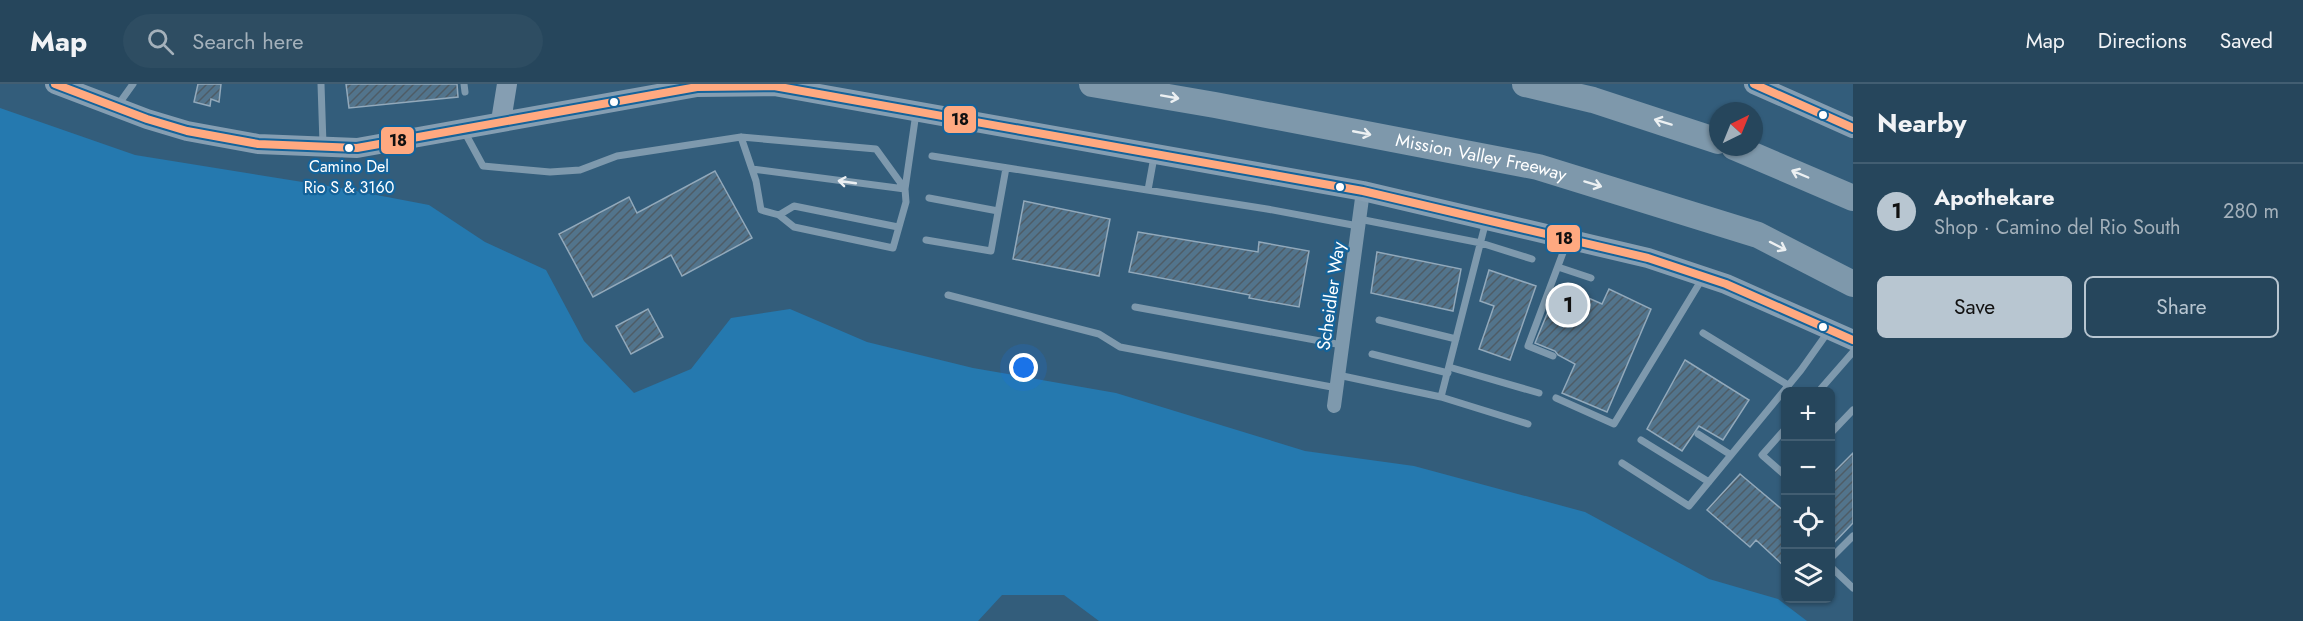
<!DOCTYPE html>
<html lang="en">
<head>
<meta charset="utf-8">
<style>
  :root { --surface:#26465c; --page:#2e4d62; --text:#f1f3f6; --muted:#a4b1bb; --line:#425e72; --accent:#b8c6d1 }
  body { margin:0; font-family:Jost,sans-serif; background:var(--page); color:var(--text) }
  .controls { position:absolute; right:18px; bottom:18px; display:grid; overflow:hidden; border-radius:9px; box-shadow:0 2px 4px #0004 }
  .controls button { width:54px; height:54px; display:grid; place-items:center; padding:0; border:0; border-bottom:2px solid var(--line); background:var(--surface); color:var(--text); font:30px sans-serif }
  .compass { position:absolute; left:1709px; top:18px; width:54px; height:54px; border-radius:50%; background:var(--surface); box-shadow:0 2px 4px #0004; rotate:43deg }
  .you { position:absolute; left:1024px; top:284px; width:21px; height:21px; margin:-15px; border:4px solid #fff; border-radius:50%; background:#1a73e8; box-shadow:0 0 0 9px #1a73e833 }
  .badge { display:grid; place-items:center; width:39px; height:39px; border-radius:50%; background:var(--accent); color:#111; font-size:20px; font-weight:700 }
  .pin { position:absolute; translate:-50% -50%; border:3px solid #fff; box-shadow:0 2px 6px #0006 }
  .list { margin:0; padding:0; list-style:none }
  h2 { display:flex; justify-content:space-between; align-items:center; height:78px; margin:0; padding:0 24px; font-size:26px }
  h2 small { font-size:20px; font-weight:400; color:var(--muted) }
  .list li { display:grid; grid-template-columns:39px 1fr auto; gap:18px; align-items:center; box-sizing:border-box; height:96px; padding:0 24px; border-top:2px solid var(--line) }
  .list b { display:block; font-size:22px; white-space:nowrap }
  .list p { margin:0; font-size:20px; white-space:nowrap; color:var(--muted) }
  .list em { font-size:20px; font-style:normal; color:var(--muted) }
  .actions { display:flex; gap:12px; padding:18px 24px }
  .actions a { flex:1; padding:14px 0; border:2px solid var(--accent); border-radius:9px; text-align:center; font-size:21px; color:var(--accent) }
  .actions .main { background:var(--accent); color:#111 }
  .icon { flex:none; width:33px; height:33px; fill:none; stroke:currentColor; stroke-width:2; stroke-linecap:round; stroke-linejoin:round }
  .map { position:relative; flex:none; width:1853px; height:537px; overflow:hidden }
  header { display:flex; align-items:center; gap:36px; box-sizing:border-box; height:84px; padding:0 30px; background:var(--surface); border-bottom:2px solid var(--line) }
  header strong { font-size:28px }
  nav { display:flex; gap:33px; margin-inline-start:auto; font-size:21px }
  .search { width:420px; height:54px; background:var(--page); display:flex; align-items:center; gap:15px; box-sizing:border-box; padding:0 21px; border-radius:33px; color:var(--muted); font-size:22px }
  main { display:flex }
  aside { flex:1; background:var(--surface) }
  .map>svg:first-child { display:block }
</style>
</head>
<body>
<header>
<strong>Map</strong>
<div class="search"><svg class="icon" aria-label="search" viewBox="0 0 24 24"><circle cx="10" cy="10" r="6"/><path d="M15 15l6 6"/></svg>Search here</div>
<nav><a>Map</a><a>Directions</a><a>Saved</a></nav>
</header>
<main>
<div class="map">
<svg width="1853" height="537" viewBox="0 0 1853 537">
  <defs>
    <pattern id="building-hatch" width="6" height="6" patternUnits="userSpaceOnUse" patternTransform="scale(1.5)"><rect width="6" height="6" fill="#52748c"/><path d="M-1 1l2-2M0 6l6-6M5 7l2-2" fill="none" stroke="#4e5c66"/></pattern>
  </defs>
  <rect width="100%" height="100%" fill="#335d7b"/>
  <path fill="#2579af" d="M0,24L135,71L340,104L429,121L485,158L546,186L584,257L634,309L691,285L731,234L790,225L867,258L973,284L1116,309L1305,367L1414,382L1585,428L1709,495L1778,515L1807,537H1099L1064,511H1002L978,537H0Z"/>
  <path fill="url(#building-hatch)" stroke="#92a9bb" stroke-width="1.5" d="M198,0H221L219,18L211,15L210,22L194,18Z
    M346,0H457L458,13L349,24Z
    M715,87L752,154L682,192L671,171L593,213L559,150L629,113L637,129Z
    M1024,117L1110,135L1099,192L1013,175Z
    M1138,148L1258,168L1259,158L1309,167L1299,223L1249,214L1250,211L1129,188Z
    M1377,168L1461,185L1453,227L1371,209Z
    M1489,186L1536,202L1510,276L1479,265L1494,222L1480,217Z
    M1559,201L1602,220L1609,205L1651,225L1607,328L1562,309L1575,280L1558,271L1555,267L1535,259Z
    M648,225L663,253L631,270L616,242Z
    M1685,276L1749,316L1723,356L1699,342L1682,367L1647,345Z
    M1853,369V439L1830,463V392Z
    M1740,390L1785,428V483L1756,456L1750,463L1707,426Z"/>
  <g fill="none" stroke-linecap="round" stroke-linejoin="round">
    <path stroke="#7e99ad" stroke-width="7" d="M321,0L323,60
      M464,0L465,8
      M118,21L133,0
      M464,47L483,82L550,88L580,86L617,72L741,53L876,65L905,105L906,118L893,164L794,143L779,131L761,126L756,97L741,53
      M932,72L1267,125L1358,142
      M752,85L905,105L916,29
      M1148,106L1154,73
      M929,114L998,127
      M779,131L794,122L898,143
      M1359,135L1481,159L1532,175
      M1486,137L1441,313L1528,340
      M926,156L991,167L1006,84
      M1558,183L1591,194
      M948,211L1099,250L1120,263L1337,304
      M1135,223L1342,261
      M1379,236L1456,255
      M1703,249L1788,301
      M1372,270L1448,289
      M1553,272L1528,262L1567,158
      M1449,283L1539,309
      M1338,291L1441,313
      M1818,308L1853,268
      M1556,314L1614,340L1702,195
      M1786,344L1762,371L1786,392
      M1698,350L1731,371
      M1830,350L1853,326
      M1641,356L1709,398
      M1622,379L1689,422L1801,286L1828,248
      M1830,475L1853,452
      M1830,482L1853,504"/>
    <path stroke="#7e99ad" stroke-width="14" d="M1334,322L1363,107"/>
    <path stroke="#859eb2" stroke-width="20" d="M55,0L147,35L187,47L258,60L357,64L697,3L774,2L1363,107L1648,174L1726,200L1853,256
      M1754,0L1853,44
      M501,37L507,0"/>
    <g stroke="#7e98ab" stroke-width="26">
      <path id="s1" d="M1092,0L1215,21L1538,83L1758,151L1853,200"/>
      <path d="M1525,0L1593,16L1718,57"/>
      <path d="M1734,63L1853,114"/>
    </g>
    <g stroke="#14639a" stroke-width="12">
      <path id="bus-1" d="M55,0L147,35L187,47L258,60L357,64L697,3L774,2L1363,107L1648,174L1726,200L1853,256
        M1754,0L1853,44"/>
    </g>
    <use href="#bus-1" stroke="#ffa980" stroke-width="8"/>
  </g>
  <defs><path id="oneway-shaft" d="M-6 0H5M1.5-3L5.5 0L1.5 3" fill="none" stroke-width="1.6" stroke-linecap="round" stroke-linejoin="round" transform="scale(1.5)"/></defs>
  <g stroke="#ecf0f2">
    <use href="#oneway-shaft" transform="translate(1170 13) rotate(10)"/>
    <use href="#oneway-shaft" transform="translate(1663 38) rotate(-163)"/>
    <use href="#oneway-shaft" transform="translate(1362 49) rotate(11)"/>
    <use href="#oneway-shaft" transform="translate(1800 90) rotate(-157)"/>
    <use href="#oneway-shaft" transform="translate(1593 100) rotate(17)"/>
    <use href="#oneway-shaft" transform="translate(1778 162) rotate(27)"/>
  </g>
  <use stroke="#ecf0f3" href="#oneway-shaft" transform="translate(847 98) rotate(-172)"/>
  <g fill="#fff" stroke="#14639a" stroke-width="2">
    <circle cx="614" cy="18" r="5"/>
    <circle cx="1823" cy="31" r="5"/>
    <circle cx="349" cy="64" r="5"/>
    <circle cx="1340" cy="103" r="5"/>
    <circle cx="1823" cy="243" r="5"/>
  </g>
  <g text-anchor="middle" stroke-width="4.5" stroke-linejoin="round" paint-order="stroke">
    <g font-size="16" fill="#fff" stroke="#14639a">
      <text x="349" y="88">Camino Del<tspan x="349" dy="21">Rio S &amp; 3160</tspan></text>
    </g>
    <g font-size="18" fill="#fff" stroke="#14639a">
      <text dy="6" stroke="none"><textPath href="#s1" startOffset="396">Mission Valley Freeway</textPath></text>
      <text transform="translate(1331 212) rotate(-82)" y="6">Scheidler Way</text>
    </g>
  </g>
  <g stroke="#14639a" stroke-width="2">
    <rect x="943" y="21" width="34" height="29" rx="6" fill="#ffa980"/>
    <rect x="380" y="42" width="35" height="29" rx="6" fill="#ffa980"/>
    <rect x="1546" y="140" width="35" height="29" rx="6" fill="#ffa980"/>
  </g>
  <g font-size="16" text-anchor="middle" font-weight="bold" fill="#111">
    <text x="960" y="41">18</text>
    <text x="398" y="62">18</text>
    <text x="1564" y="160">18</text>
  </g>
</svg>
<div class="controls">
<button>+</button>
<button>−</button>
<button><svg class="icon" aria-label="locate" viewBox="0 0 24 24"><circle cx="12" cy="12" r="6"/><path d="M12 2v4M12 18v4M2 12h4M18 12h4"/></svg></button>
<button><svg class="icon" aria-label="layers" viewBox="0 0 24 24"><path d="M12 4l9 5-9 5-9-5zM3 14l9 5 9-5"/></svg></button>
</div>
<svg class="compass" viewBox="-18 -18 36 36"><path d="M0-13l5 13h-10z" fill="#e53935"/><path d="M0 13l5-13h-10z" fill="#a4b1bb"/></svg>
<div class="you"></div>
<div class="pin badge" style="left:1568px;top:221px">1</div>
</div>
<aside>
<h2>Nearby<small></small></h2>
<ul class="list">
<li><span class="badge">1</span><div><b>Apothekare</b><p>Shop · Camino del Rio South</p></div><em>280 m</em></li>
</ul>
<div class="actions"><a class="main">Save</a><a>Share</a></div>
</aside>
</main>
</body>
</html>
